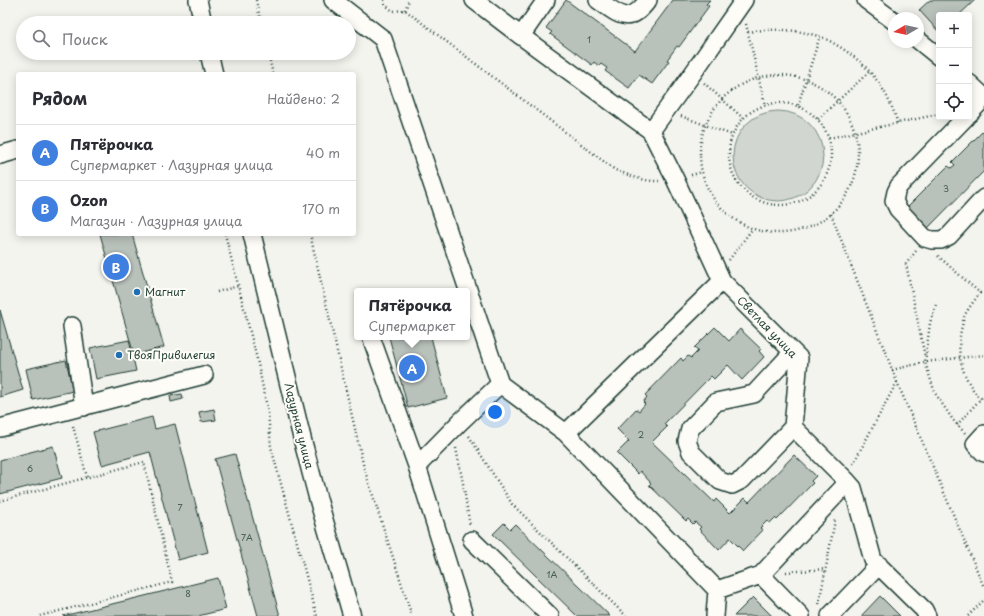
<!DOCTYPE html>
<html lang="ru">
<head>
<meta charset="utf-8">
<style>
  :root { --surface:#fff; --page:#f2f2f3; --text:#2b2b33; --muted:#7c7c81; --line:#e1e1e2; --accent:#7c3aed }
  body { margin:0; font-family:"Playpen Sans",sans-serif; background:var(--page); color:var(--text) }
  .controls { position:absolute; right:12px; top:12px; display:grid; overflow:hidden; border-radius:4px; box-shadow:0 2px 10px #0003 }
  .controls button { width:36px; height:36px; display:grid; place-items:center; padding:0; border:0; border-bottom:1px solid var(--line); background:var(--surface); color:var(--text); font:20px sans-serif }
  .compass { position:absolute; left:888px; top:12px; width:36px; height:36px; border-radius:50%; background:var(--surface); box-shadow:0 2px 10px #0003; rotate:261deg }
  .you { position:absolute; left:495px; top:412px; width:14px; height:14px; margin:-10px; border:3px solid #fff; border-radius:50%; background:#1a73e8; box-shadow:0 0 0 6px #1a73e833 }
  .badge { display:grid; place-items:center; width:26px; height:26px; border-radius:50%; background:var(--accent); color:#fff; font-size:13px; font-weight:700 }
  .pin { position:absolute; translate:-50% -50%; border:2px solid #fff; box-shadow:0 1px 4px #0006 }
  .popup { position:absolute; left:354px; top:288px; width:116px; height:52px; box-sizing:border-box; display:grid; place-content:center; border-radius:4px; background:var(--surface); filter:drop-shadow(0 1px 3px #0005); font-size:13px; white-space:nowrap; color:var(--muted) }
  .popup b { font-size:15px; color:var(--text) }
  .popup::after { content:''; position:absolute; left:50%; top:100%; margin-left:-8px; border:8px solid transparent; border-top-color:var(--surface) }
  .list { margin:0; padding:0; list-style:none }
  h2 { display:flex; justify-content:space-between; align-items:center; height:52px; margin:0; padding:0 16px; font-size:17px }
  h2 small { font-size:13px; font-weight:400; color:var(--muted) }
  .list li { display:grid; grid-template-columns:26px 1fr auto; gap:12px; align-items:center; box-sizing:border-box; height:56px; padding:0 16px; border-top:1px solid var(--line) }
  .list b { display:block; font-size:15px; white-space:nowrap }
  .list p { margin:0; font-size:13px; white-space:nowrap; color:var(--muted) }
  .list em { font-size:13px; font-style:normal; color:var(--muted) }
  .icon { flex:none; width:22px; height:22px; fill:none; stroke:currentColor; stroke-width:2; stroke-linecap:round; stroke-linejoin:round }
  .map { position:relative; flex:none; width:984px; height:616px; overflow:hidden }
  .search { position:absolute; background:var(--surface); box-shadow:0 2px 10px #0003; left:16px; top:16px; width:340px; height:44px; display:flex; align-items:center; gap:10px; box-sizing:border-box; padding:0 14px; border-radius:22px; color:var(--muted); font-size:15px }
  .panel { position:absolute; background:var(--surface); box-shadow:0 2px 10px #0003; left:16px; top:72px; width:340px; height:164px; border-radius:4px }
  .map>svg:first-child { display:block }
</style>
</head>
<body>
<div class="map">
<svg width="984" height="616" viewBox="0 0 984 616">
  <rect width="100%" height="100%" fill="#f4f4ef"/>
  <filter id="ink" filterUnits="userSpaceOnUse"><feTurbulence type="fractalNoise" baseFrequency=".025" numOctaves="2"/><feDisplacementMap in="SourceGraphic" scale="8" xChannelSelector="R" yChannelSelector="G"/><feConvolveMatrix kernelMatrix="1 2 1 2 8 2 1 2 1" color-interpolation-filters="sRGB"/></filter>
  <g filter="url(#ink)">
    <path fill="#d1d6d1" stroke="#788a82" d="M733 156a45 45 0 1 1 90 0a45 45 0 1 1-90 0Z"/>
    <path fill="#b9c1bb" stroke="#1f3d34" d="M566,0L635,51L673,0H710L706,4L709,6L679,47L677,46L667,60L669,61L652,84L639,75L629,88L605,71L607,68L601,64L599,66L594,62L592,65L550,34L552,32L546,28Z
      M930,0H975L959,15H939V32L919,10Z
      M984,130V171L928,228L907,207L948,166L951,168L955,165L952,162Z
      M100,234H132L164,347L134,355Z
      M0,310L23,390L0,397Z
      M715,327L729,341L740,329L761,349L759,351L764,357L742,380L728,365L714,379L711,376L664,424L667,427L652,442L714,502L716,499L730,513L745,498L749,502L794,455L816,476L811,481L813,483L777,520L775,518L770,523L767,521L760,528L763,530L743,551L730,538L719,550L699,529L701,527L695,522L693,524L688,519L686,521L649,485L651,483L640,471L638,474L617,453L629,441L617,429L636,409L639,411L645,404L643,402L647,397L645,395L681,358L683,361L688,356L691,358L698,351L694,348Z
      M389,337H431L447,398L408,408Z
      M129,340L136,371L96,379L90,348Z
      M66,360L73,391L33,400L26,369Z
      M182,394L183,399L171,402L170,396Z
      M214,409L216,420L201,422L199,412Z
      M152,417L155,429L175,424L208,552L178,560L150,452L102,465L93,432Z
      M53,446L62,478L0,494V460Z
      M235,454L280,616H258L215,459Z
      M504,523L510,529L515,524L610,616H577L493,534Z
      M218,578L226,609L198,616H63Z
      M880,596L900,616H861Z
      M753,597L772,616H734Z"/>
    <g fill="none" stroke-linecap="round" stroke-linejoin="round">
      <g stroke="#1f3d34" stroke-width="20">
        <path id="minor" d="M198,0L203,23
          M333,0L383,39L500,384
          M474,0L521,36L651,131L693,73L744,0
          M598,0C619,15 629,26 648,0
          M866,0L894,21
          M521,36L546,0
          M918,40L939,57
          M209,53L214,74
          M969,83L984,97
          M969,114L984,98
          M966,117L899,186L896,192L894,201L898,209L925,238L932,240H941L949,236L984,198
          M651,131L675,179L722,281L799,358L793,427L845,479L853,488L873,560L924,610L927,616
          M0,155L18,150
          M252,234L303,442L318,499L352,616
          M72,326L84,407
          M371,337L417,466L464,616
          M793,427L742,480L732,485L720,481L691,452L687,441L690,429L716,402L754,394L793,352
          M0,428L204,375
          M566,433L722,281
          M984,434L975,444L984,453
          M417,466L460,422L500,384L566,433L717,590L715,616
          M472,540L550,616
          M761,575L848,482
          M717,590L761,575L801,616
          M830,616L879,565"/>
      </g>
      <path stroke="#1f3d34" stroke-width="2.5" stroke-dasharray="1 3" stroke-linecap="butt" d="M256,0L261,23
        M384,0L385,5L393,11L405,10L615,170C629,175 644,182 659,181
        M405,10L409,0
        M746,24L765,105
        M748,32C772,28 795,29 818,36C826,38 833,43 840,47C871,67 887,89 898,124
        M268,53L273,74
        M700 154a79 79 0 1 1 158 0a79 79 0 1 1-158 0Z
        M704,83L743,118
        M729 154a51 51 0 1 1 102 0a51 51 0 1 1-102 0Z
        M798,105L820,36
        M681,116L732,135
        M818,119L870,71
        M829,138L939,114
        M691,175L702,172
        M831,214L897,382L984,587
        M225,234L257,359L268,412L271,447L317,616
        M310,234L364,468L412,616
        M916,251L906,264L925,357
        M938,256L980,293H984
        M729,260L753,228
        M217,292L238,286
        M980,293C975,300 968,308 964,317C963,319 963,323 962,326C955,354 962,377 980,399
        M936,305L930,323L925,362L935,393L953,420L965,433
        M892,370L925,362L984,355
        M957,425L984,395
        M73,426L87,477
        M469,436L512,504L626,616
        M456,448L463,483L470,526
        M853,464L897,382
        M0,501L144,462L172,582L40,616
        M786,572L826,569
        M819,604L835,520
        M968,616L984,600"/>
      <use href="#minor" stroke="#fdfcf7" stroke-width="17"/>
    </g>
  </g>
  <g fill="#1f6fb2" stroke="#fdfcf7" stroke-width="1.5">
    <circle cx="137" cy="292" r="4"/>
    <circle cx="119" cy="355" r="4"/>
  </g>
  <g text-anchor="middle" stroke-width="4" stroke-linejoin="round" paint-order="stroke">
    <g font-size="9" fill="#465e56">
      <text x="589" y="43">1</text>
      <text x="946" y="192">3</text>
      <text x="641" y="438">2</text>
      <text x="30" y="472">6</text>
      <text x="180" y="511">7</text>
      <text x="247" y="541">7А</text>
      <text x="552" y="578">1А</text>
      <text x="188" y="597">8</text>
    </g>
    <g font-size="11" fill="#1f3d34" stroke="#fdfcf7" text-anchor="start">
      <text x="145" y="296">Магнит</text>
      <text x="127" y="359">ТвояПривилегия</text>
    </g>
    <g font-size="11" fill="#1f3d34" stroke="#fdfcf7">
      <text transform="translate(767 327) rotate(46)" y="4">Светлая улица</text>
      <text transform="translate(299 426) rotate(76)" y="4">Лазурная улица</text>
    </g>
  </g>
</svg>
<div class="controls">
<button>+</button>
<button>−</button>
<button><svg class="icon" aria-label="locate" viewBox="0 0 24 24"><circle cx="12" cy="12" r="6"/><path d="M12 2v4M12 18v4M2 12h4M18 12h4"/></svg></button>
</div>
<svg class="compass" viewBox="-18 -18 36 36"><path d="M0-13l5 13h-10z" fill="#e53935"/><path d="M0 13l5-13h-10z" fill="#7c7c81"/></svg>
<div class="you"></div>
<div class="pin badge" style="left:412px;top:368px;background:#3f7fe0">A</div>
<div class="popup"><b>Пятёрочка</b>Супермаркет</div>
<div class="pin badge" style="left:116px;top:267px;background:#3f7fe0">B</div>
<div class="search"><svg class="icon" aria-label="search" viewBox="0 0 24 24"><circle cx="10" cy="10" r="6"/><path d="M15 15l6 6"/></svg>Поиск</div>
<section class="panel">
<h2>Рядом<small>Найдено: 2</small></h2>
<ul class="list">
<li><span class="badge" style="background:#3f7fe0">A</span><div><b>Пятёрочка</b><p>Супермаркет · Лазурная улица</p></div><em>40 m</em></li>
<li><span class="badge" style="background:#3f7fe0">B</span><div><b>Ozon</b><p>Магазин · Лазурная улица</p></div><em>170 m</em></li>
</ul>
</section>
</div>
</body>
</html>
